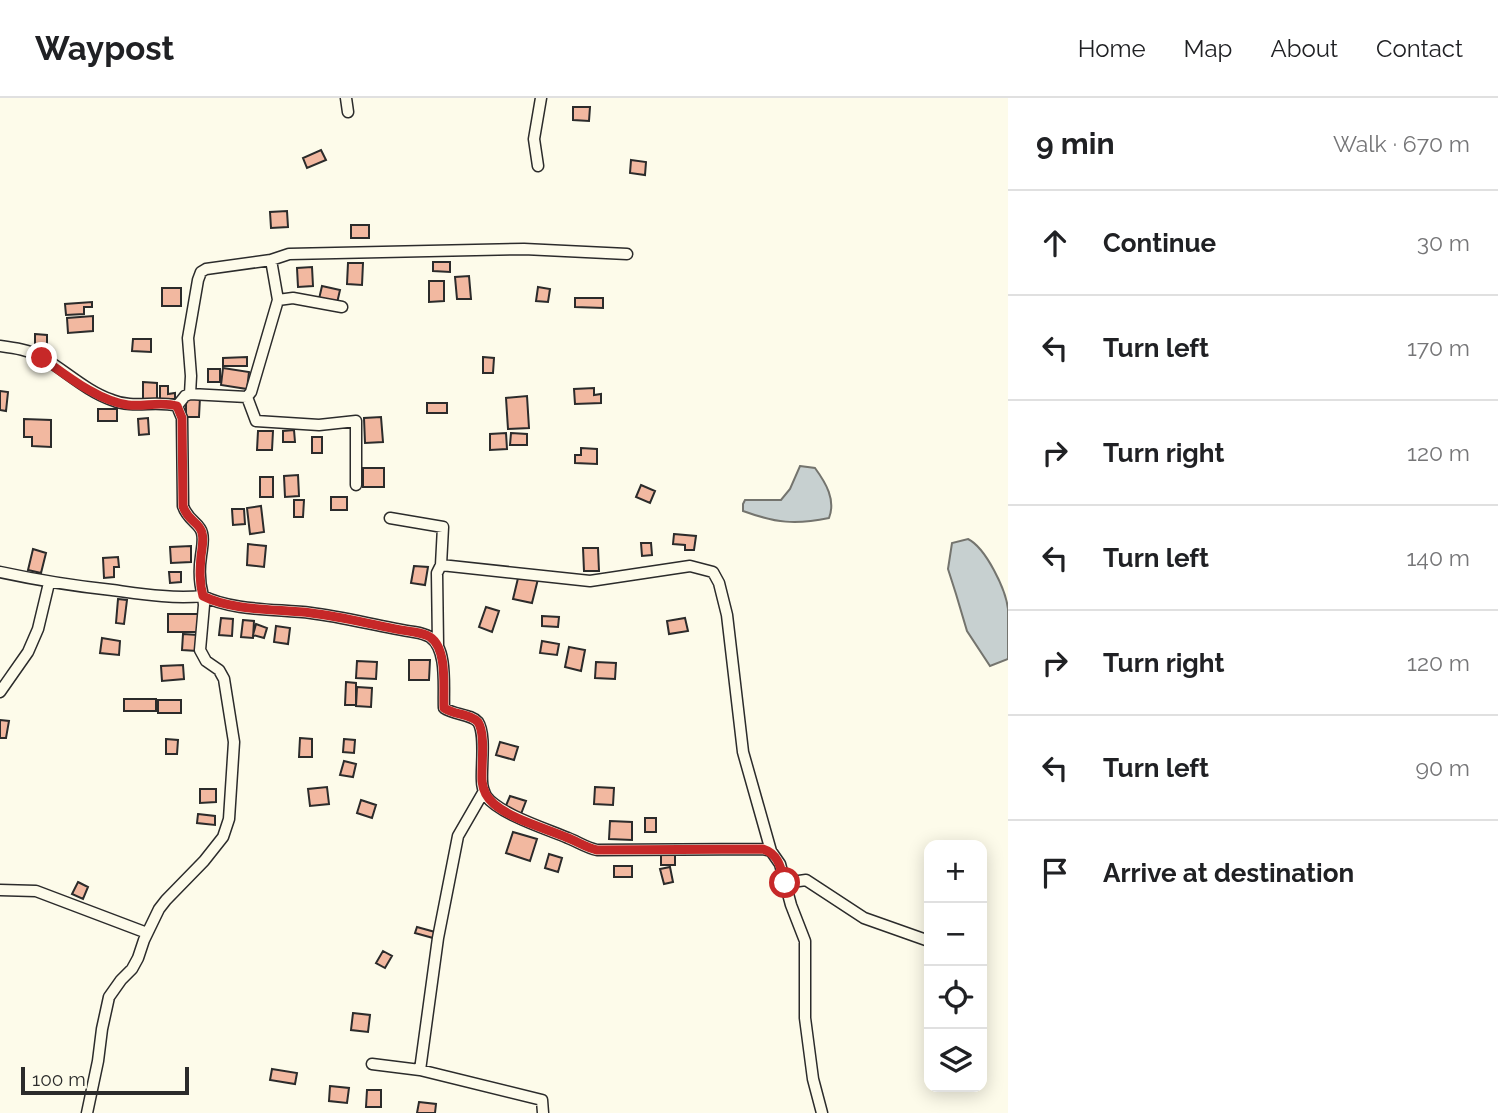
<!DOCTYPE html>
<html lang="en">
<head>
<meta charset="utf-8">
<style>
  :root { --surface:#fff; --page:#f2f2f2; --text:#202124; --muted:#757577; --line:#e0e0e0 }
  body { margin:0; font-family:Raleway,sans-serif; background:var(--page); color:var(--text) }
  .controls { position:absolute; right:21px; bottom:21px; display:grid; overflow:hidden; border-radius:14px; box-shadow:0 4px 18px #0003 }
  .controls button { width:63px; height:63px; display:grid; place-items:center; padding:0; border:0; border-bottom:2px solid var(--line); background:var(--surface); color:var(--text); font:35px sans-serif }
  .scale { position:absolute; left:21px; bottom:18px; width:168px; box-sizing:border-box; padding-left:7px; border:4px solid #2b2b2b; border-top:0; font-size:19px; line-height:24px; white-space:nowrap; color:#2b2b2b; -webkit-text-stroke:5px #fdfbea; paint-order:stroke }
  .stop { position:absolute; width:21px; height:21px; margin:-16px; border:5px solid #c62828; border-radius:50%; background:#fff }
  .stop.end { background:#c62828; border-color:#fff; box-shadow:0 2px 7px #0008 }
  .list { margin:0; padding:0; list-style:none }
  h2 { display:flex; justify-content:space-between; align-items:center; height:91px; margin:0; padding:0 28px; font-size:30px }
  h2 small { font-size:23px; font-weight:400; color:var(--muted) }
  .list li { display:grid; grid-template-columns:46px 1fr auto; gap:21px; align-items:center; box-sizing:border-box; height:105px; padding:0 28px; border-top:2px solid var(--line) }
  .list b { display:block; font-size:26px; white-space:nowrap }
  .list em { font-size:23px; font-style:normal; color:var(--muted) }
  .icon { flex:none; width:38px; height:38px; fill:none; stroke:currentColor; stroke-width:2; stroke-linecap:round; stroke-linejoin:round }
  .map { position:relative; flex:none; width:1008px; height:1015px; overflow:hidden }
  header { display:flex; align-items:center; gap:42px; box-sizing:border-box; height:98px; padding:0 35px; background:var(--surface); border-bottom:2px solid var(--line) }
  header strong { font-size:33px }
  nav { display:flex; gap:38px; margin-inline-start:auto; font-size:24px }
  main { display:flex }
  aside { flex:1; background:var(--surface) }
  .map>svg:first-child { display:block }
</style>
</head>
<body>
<header>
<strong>Waypost</strong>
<nav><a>Home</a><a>Map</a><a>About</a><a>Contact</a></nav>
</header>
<main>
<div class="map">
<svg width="1008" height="1015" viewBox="0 0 1008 1015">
  <rect width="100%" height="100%" fill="#fdfbea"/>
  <path fill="#c7d0d0" stroke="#74746e" stroke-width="2" d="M800,368L815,370C826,385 836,402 829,420C795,427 776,425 743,413V406L745,402H781L790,391Z
    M968,441C986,450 1006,492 1008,511C1008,527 1008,544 1008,561L990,568L967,533L956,496L948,471L952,445Z"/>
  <path fill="#f2b8a0" stroke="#2b2b2b" stroke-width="2" d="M573,9H590L589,23L573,22Z
    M321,52L326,62L307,70L303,60Z
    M631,62L646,64L645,77L630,75Z
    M287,113L288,129L271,130L270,114Z
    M351,127H369V140H351Z
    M433,164H450V174L433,173Z
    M348,165H363L362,187L347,186Z
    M312,169L313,188L298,189L297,170Z
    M469,178L471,201H457L455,179Z
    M429,183H444V203L429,204Z
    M322,188L340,192L337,205L319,201Z
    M538,189L550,191L548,204L536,203Z
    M162,190H181V208H162Z
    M575,200H603V210L575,209Z
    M92,204V209H84V216L66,217L65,206Z
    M93,218V233L68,235L67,220Z
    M35,236L47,237V253H35Z
    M133,241H151V254L132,253Z
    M247,259V268H223V260Z
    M483,259L494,260L493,275H483Z
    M223,270L249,274L247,291L221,287Z
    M208,271H220V284H208Z
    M143,284L157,285V301H143Z
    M160,288H168V296L175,295V301H160Z
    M594,290V297L601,296V305L575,306L574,291Z
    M0,293L8,294L6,313L0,312Z
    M527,298L529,330L508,331L506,300Z
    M186,299H200L199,319H186Z
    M427,305H447V315H427Z
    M98,311H117V323H98Z
    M381,319L383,344L365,345L364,320Z
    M148,320L149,336L139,337L138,321Z
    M24,321L51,322V349L32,348V339H24Z
    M294,332L295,344H283V333Z
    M258,333H273L272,352H257Z
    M506,335L507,351L490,352V336Z
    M511,335L527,336V347H510Z
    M312,339H322V355H312Z
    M581,350L597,351V366L575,365V357H581Z
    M363,370H384V389H363Z
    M298,377L299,398L285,399L284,378Z
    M260,379H273V399H260Z
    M641,387L655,393L650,405L636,399Z
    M331,399H347V412H331Z
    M294,402H304L303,419H294Z
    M261,408L264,434L250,436L247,410Z
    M232,411H244L245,426L233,427Z
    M674,436L696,438L694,452H685V447L673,446Z
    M641,445H651L652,457L642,458Z
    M248,446L266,448L264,469L247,467Z
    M191,448V464L171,465L170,449Z
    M583,450H598L599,473H584Z
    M33,451L46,455L41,475L28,472Z
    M118,459L119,469H114V479L104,480L103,460Z
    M414,468L428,469L425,487L411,485Z
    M169,474H181V484L170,485Z
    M519,476L538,481L532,505L513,501Z
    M118,501L127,502L124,526L116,525Z
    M486,509L499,513L492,534L479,529Z
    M168,516H199V534H168Z
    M542,518L559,519L558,529L542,528Z
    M221,520L233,521L232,538L219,537Z
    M685,520L688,533L669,536L667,523Z
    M243,522L254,523L253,540L241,539Z
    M256,526L267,530L264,540L253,537Z
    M276,528L290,530L288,546L274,544Z
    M183,536L198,537L197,553L182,552Z
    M102,540L120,543L119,557L100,555Z
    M542,543L559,546L557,557L540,555Z
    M569,549L585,552L581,573L565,569Z
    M409,562H430L429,582H409Z
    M357,563L377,564L376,581L356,580Z
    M596,564L616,565L615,581L595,580Z
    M183,567L184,581L162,583L161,568Z
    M346,584L356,585V607H345Z
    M357,589L372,590L371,609L356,608Z
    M124,601H156V613H124Z
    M158,602H181V615H158Z
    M0,622L9,623L6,640H0Z
    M300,640L312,641V659H299Z
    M166,641L178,642L177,656H166Z
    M344,641L355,642L354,655L343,654Z
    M500,644L518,649L514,662L496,657Z
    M344,663L356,666L353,679L340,677Z
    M327,689L329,706L310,708L308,691Z
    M595,689L614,690L613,707L594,706Z
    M200,691H216V704L200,705Z
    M510,698L526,703L521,716L505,710Z
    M361,702L376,707L372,720L357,715Z
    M198,716L215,718V727L197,725Z
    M645,720H656V734H645Z
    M610,723L632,724V742L609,741Z
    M513,734L537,741L530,763L506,755Z
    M661,755H675V767H661Z
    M549,756L562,760L558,774L545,770Z
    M614,768H632V779H614Z
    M670,769L673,784L664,786L660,771Z
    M78,784L88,789L83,801L72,796Z
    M417,829L435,834L433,840L415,835Z
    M383,853L392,858L385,870L376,865Z
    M353,915L370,917L368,934L351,932Z
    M272,971L297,975L295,986L270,982Z
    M330,988L349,990L347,1005L329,1003Z
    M367,992H381V1009H366Z
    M419,1004L436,1006L435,1015H417Z"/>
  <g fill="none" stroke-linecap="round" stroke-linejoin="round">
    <g stroke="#2b2b2b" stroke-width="13">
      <path id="minor" d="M346,0L348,14
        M538,68L534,41L541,0
        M278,202L293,200L342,209
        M0,248C15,250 29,252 42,259C66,273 86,293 112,302C133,311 156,302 177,308L182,320L183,408C188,423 200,425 202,435C204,442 202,450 201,458C199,471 199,484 203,498C232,513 278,511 311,515C345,519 380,529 414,534C420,535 425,536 430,539C448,551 443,590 444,610C454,617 471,616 478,624C486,636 481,668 482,683C482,688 484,694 486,698C499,716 547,731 568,740C578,744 587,750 597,752L763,751L771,753L780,766L791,807L805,843V920L813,981L822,1015
        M190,296L191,278L188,240L198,182L201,174L206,171L271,162L289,156L524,151L627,156
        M247,299L256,323L319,327L356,323V387
        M177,308L185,298L190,296L247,299L251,294L278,202L271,162
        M390,420L443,429L441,467
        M0,474C37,482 74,488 112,492C142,496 172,501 203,498L204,507L200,552L206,563L219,572L224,581L234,644L229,721L223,739L204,763L166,802L159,811L144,842L138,860L132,871L121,882L109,899L102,931L98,963L87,1015
        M438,547L437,475L441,467L590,483L690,468L713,474L719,485L727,517L743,654L771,753
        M0,594L28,554L38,531L49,485
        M785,785L806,782L864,820L929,843
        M0,792L36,793L147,835
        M372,966L420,972L438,840L458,738L484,693
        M420,972L542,1002L543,1015"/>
    </g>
    <use href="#minor" stroke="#fdfbea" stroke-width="10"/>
  </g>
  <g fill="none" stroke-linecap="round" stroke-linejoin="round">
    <path stroke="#c62828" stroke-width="9" d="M42,260C66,277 98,303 128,307C144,309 161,303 177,308L182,320L183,408C187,423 200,424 202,435C204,442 202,450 201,458C200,471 199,484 203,498C232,513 278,511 311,515C346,519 380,529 414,534C420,535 425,536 430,539C448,551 443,590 444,610C454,617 471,616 478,624C486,636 481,669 482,683C483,693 487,700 494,706C513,722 545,730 568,740C578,744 587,750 597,752L763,751C779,756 781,771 785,785"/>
  </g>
</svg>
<div class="controls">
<button>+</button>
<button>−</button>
<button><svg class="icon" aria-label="locate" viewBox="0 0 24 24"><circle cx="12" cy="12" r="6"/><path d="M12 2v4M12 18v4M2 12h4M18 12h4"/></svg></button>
<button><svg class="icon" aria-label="layers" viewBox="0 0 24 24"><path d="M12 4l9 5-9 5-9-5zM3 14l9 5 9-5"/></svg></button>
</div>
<div class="scale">100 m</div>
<div class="stop" style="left:785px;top:785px"></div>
<div class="stop end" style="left:42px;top:260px"></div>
</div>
<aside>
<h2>9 min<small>Walk · 670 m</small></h2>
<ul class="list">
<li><svg class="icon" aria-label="ahead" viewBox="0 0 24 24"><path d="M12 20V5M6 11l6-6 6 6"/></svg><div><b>Continue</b></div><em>30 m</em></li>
<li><svg class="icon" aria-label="left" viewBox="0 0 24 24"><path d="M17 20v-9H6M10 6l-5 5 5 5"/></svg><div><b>Turn left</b></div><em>170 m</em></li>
<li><svg class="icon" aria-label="right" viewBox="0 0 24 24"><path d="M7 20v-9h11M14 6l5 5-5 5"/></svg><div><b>Turn right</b></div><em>120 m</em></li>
<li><svg class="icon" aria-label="left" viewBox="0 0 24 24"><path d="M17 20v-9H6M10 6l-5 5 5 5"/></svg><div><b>Turn left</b></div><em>140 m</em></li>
<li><svg class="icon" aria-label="right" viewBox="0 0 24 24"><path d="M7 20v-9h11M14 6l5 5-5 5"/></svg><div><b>Turn right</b></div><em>120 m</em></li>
<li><svg class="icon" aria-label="left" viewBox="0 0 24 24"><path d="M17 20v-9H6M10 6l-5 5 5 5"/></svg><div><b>Turn left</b></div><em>90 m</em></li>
<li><svg class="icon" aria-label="arrive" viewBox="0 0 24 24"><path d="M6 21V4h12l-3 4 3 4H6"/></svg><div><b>Arrive at destination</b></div></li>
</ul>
</aside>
</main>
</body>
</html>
